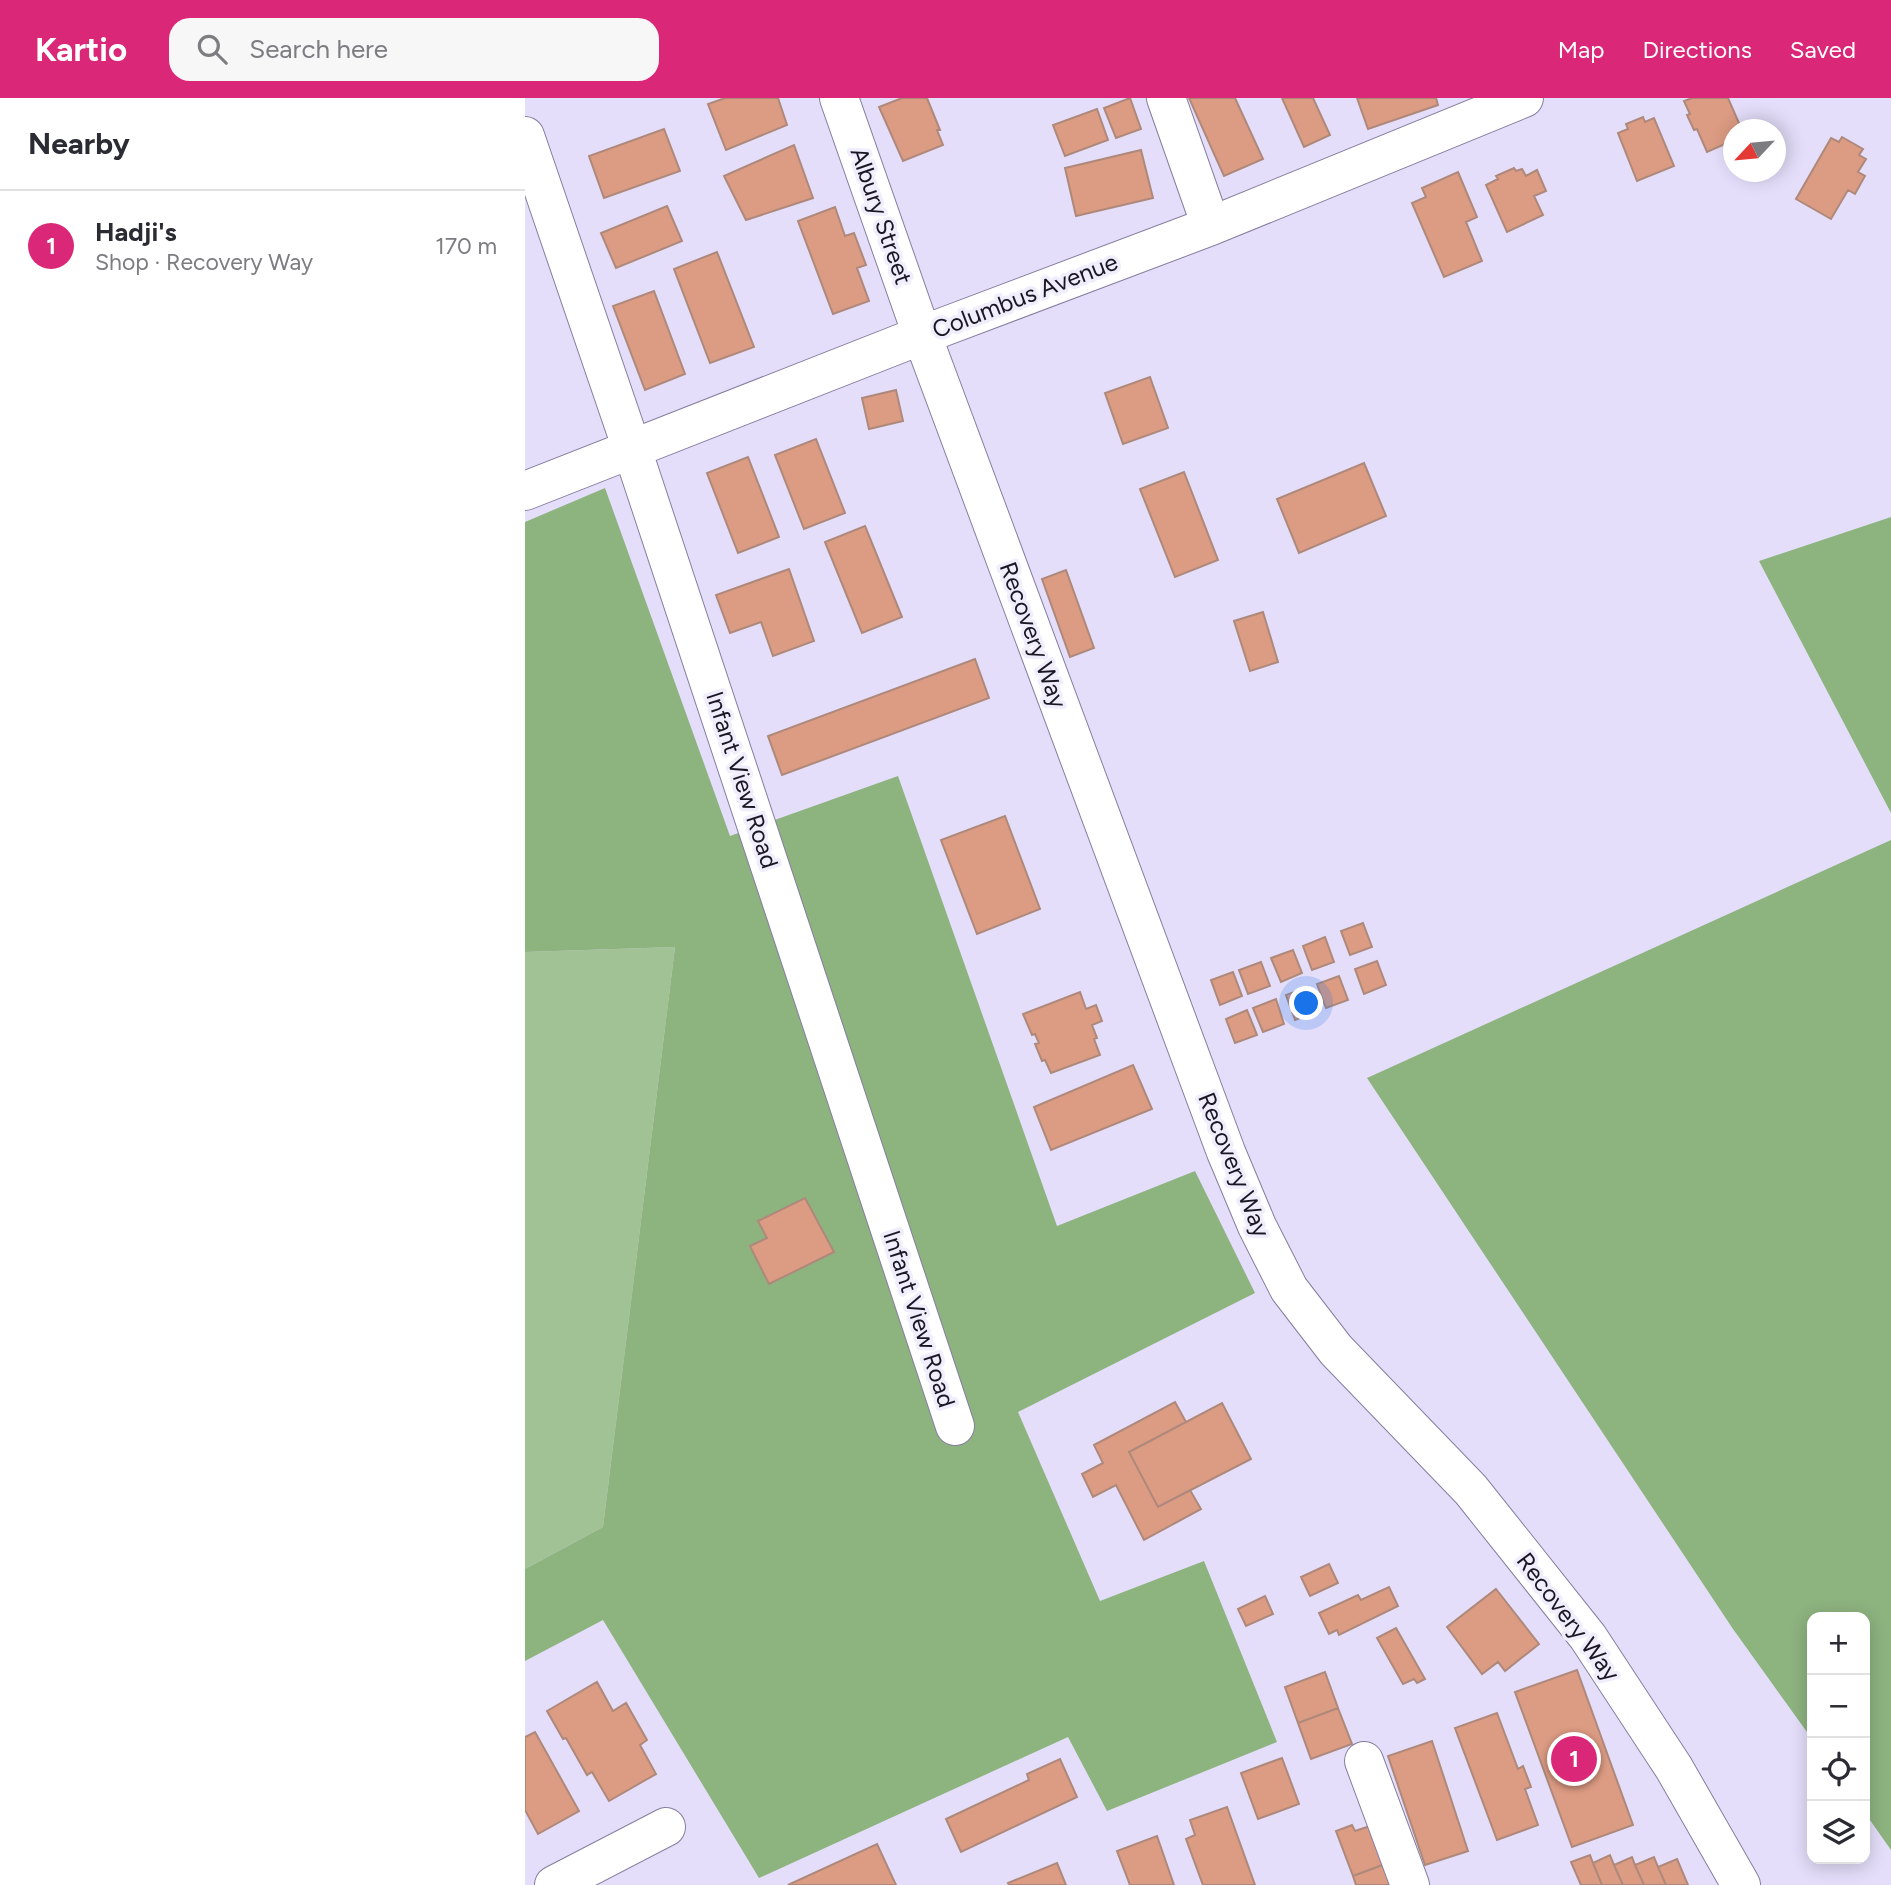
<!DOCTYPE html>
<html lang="en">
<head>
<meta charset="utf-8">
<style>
  :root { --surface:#fff; --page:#f7f7f7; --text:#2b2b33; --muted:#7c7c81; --line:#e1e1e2; --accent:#db2777 }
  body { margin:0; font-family:Figtree,sans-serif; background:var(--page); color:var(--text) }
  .controls { position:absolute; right:21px; bottom:21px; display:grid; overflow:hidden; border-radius:14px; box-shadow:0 4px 18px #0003 }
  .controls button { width:63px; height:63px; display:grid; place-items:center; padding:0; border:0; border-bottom:2px solid var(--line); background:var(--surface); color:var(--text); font:35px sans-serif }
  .compass { position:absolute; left:1198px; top:21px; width:63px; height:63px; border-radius:50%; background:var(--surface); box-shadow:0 4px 18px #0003; rotate:244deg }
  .you { position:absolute; left:782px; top:906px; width:24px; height:24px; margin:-18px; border:5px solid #fff; border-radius:50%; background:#1a73e8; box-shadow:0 0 0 10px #1a73e833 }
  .badge { display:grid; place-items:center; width:46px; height:46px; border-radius:50%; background:var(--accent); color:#fff; font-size:23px; font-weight:700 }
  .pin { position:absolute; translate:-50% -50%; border:4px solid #fff; box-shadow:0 2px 7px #0006 }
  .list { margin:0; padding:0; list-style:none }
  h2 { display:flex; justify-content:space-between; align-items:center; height:91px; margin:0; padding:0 28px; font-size:30px }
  h2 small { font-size:23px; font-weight:400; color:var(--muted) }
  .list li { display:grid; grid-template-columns:46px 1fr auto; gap:21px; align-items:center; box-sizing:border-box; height:112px; padding:0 28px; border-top:2px solid var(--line) }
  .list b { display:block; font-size:26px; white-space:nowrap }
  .list p { margin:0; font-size:23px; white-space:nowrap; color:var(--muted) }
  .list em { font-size:23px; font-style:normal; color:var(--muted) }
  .icon { flex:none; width:38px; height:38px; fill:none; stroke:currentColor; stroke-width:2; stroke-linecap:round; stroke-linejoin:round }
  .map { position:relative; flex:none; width:1366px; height:1787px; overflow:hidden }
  header { display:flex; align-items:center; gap:42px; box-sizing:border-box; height:98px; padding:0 35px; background:var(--accent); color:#fff }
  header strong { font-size:33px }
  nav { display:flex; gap:38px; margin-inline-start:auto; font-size:24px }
  .search { width:490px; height:63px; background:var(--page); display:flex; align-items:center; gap:18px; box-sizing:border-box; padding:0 24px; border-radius:21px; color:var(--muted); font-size:26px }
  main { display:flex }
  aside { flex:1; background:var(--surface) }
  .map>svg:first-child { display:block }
</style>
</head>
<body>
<header>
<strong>Kartio</strong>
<div class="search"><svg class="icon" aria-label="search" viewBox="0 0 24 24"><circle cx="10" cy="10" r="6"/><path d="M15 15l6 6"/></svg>Search here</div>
<nav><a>Map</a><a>Directions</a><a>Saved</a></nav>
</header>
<main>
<aside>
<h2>Nearby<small></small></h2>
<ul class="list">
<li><span class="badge">1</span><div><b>Hadji's</b><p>Shop · Recovery Way</p></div><em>170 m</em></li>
</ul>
</aside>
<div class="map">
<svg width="1366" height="1787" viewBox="0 0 1366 1787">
  <rect width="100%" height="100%" fill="#e4defa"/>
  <path fill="#a1c295" d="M150,849L78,1429L0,1471V854Z"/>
  <path fill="#8db37f" d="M80,390L205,738L373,678L532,1128L670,1073L730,1195L493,1314L575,1503L679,1463L752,1644L582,1713L543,1639L234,1780L78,1522L0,1563V1471L78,1429L150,849L0,854V424Z
    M1366,419V715L1234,463Z
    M1366,742V1752L1340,1715V1519H1287V1641L1208,1531L842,980Z"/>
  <path fill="#dc9b83" stroke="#ae897b" stroke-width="2" d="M200,0H253L262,27L201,52L183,6Z
    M377,0H402L415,32H412L418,47L378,63L354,9Z
    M605,0L616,31L591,40L579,10Z
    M664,0H710L738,61L699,78Z
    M757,0H788L805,37L779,49Z
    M832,0H911L913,7L843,31Z
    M1167,0H1203L1217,32H1209V42L1182,54L1172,31L1169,32L1162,17L1165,16L1159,3Z
    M572,11L583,42L540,58L528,27Z
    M1118,19L1120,24L1129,20L1149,68L1112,83L1093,35L1103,31L1101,26Z
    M139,31L155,73L79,100L64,58Z
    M1317,39L1338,51L1334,57L1341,61L1333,74L1340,78L1330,96L1323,92L1306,121L1271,101L1306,40L1314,44Z
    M269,47L288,100L221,122L199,78Z
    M616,52L628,100L551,118L540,70Z
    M989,70L991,73L997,71L1001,78L1012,72L1021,93L1009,98L1018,117L982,134L961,87L973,81L971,78Z
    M933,74L952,119L941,124L957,163L919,179L887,105L901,99L897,90Z
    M142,108L157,143L91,170L76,135Z
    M310,109L320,138L329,135L341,167L332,170L344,203L308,216L273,123Z
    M192,154L229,249L185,265L149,171Z
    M129,193L160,276L120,292L88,208Z
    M625,279L643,330L598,346L580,295Z
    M371,292L378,323L344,331L337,300Z
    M291,341L320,415L279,431L250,357Z
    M223,359L254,439L213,455L182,375Z
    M839,365L861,418L774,455L752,401Z
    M659,374L693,462L650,479L615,391Z
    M340,428L377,519L337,535L300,444Z
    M264,471L289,543L248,558L236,524L205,535L191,497Z
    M541,472L569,550L545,559L517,481Z
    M738,514L753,564L725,573L709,523Z
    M450,561L464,600L257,677L243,638Z
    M480,718L515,811L452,836L416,742Z
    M838,825L847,849L825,857L816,833Z
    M800,839L809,864L787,872L778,848Z
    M768,852L777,875L756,884L746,860Z
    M852,863L861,887L839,896L830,871Z
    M736,864L745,888L723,896L714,872Z
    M708,874L717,898L695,907L686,882Z
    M814,878L823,902L801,910L792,886Z
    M783,889L792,914L770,922L761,897Z
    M555,894L561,911L571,907L577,923L567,927L572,940L569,941L575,957L526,975L520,962L517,963L510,946L514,945L510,936L507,937L498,916Z
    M751,901L759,926L738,934L728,910Z
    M722,912L732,937L710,945L701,921Z
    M608,967L627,1011L526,1052L509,1009Z
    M280,1100L309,1154L244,1186L225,1148L242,1140L233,1123Z
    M650,1304L661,1324L604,1354L633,1409L665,1392L676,1411L619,1442L591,1387L568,1399L557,1376L578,1365L569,1347Z
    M697,1305L726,1361L633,1409L604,1354Z
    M804,1466L813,1485L785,1498L776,1479Z
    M864,1489L873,1508L814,1537L812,1532L804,1536L794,1515L833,1497L836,1502Z
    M971,1491L1014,1546L980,1573L973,1564L957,1576L922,1529Z
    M740,1498L748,1516L721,1528L713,1511Z
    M871,1530L900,1581L892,1585L889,1581L878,1586L852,1540Z
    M1052,1572L1108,1727L1047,1749L990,1594Z
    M800,1574L813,1610L773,1625L760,1589Z
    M72,1584L88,1613L101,1605L122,1642L115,1647L131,1676L84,1703L67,1674L62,1677L41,1640L38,1641L22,1613Z
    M813,1610L827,1646L786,1661L773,1625Z
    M972,1615L993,1671L998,1668L1006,1689L1000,1691L1013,1727L972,1742L930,1630Z
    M10,1634L54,1713L13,1736L0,1712V1639Z
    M907,1643L943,1753L900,1767L863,1658Z
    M757,1660L774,1706L733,1721L716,1675Z
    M535,1661L552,1699L436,1754L421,1721L504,1682L502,1676Z
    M702,1709L730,1787H678L661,1741L670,1737L665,1722Z
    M854,1725L868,1763L828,1778L811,1733L827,1727L830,1733Z
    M632,1738L649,1787H605L592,1753Z
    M352,1746L371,1787H263Z
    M1065,1757L1068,1765L1077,1787H1056L1046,1764Z
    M1085,1757L1089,1767L1098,1787H1077L1068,1765Z
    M1107,1759L1110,1767L1119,1787H1098L1089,1767Z
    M1129,1759L1133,1769L1141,1787H1119L1110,1767Z
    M1152,1761L1163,1787H1141L1133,1769Z
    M868,1763L877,1787H831L828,1778Z
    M532,1765L541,1787H484L483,1785Z"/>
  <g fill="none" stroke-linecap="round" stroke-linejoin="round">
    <g stroke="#867e9f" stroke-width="40">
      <path id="minor" d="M314,0L397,237L701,1054L732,1128L764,1191L811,1252L946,1392L1063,1539L1149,1670L1216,1787
        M641,0L686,128
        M0,38L107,351L430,1328
        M0,393L397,237L686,128L999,0
        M839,1663L885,1787
        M29,1787L141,1729"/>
    </g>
    <use href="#minor" stroke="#fff" stroke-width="38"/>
  </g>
  <g text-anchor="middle" stroke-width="7" stroke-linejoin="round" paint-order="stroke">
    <g font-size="24" fill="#1a1623" stroke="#f0edfc">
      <text transform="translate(356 118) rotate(71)" y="8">Albury Street</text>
      <text transform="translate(500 198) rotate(-21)" y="8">Columbus Avenue</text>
      <text transform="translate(508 537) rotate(70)" y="8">Recovery Way</text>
      <text transform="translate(217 682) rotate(72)" y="8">Infant View Road</text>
      <text transform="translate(709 1067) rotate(68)" y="8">Recovery Way</text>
      <text transform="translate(394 1221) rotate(72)" y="8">Infant View Road</text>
      <text transform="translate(1043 1519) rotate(53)" y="8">Recovery Way</text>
    </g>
  </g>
</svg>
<div class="controls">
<button>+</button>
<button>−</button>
<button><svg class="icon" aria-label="locate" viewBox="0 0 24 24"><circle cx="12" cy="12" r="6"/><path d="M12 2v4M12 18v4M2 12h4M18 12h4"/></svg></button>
<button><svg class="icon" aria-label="layers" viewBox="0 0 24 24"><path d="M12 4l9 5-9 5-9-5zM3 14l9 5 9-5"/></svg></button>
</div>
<svg class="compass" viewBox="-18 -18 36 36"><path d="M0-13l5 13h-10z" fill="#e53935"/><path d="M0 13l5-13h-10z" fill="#7c7c81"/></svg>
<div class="you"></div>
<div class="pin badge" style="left:1049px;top:1661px">1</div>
</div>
</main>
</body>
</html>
